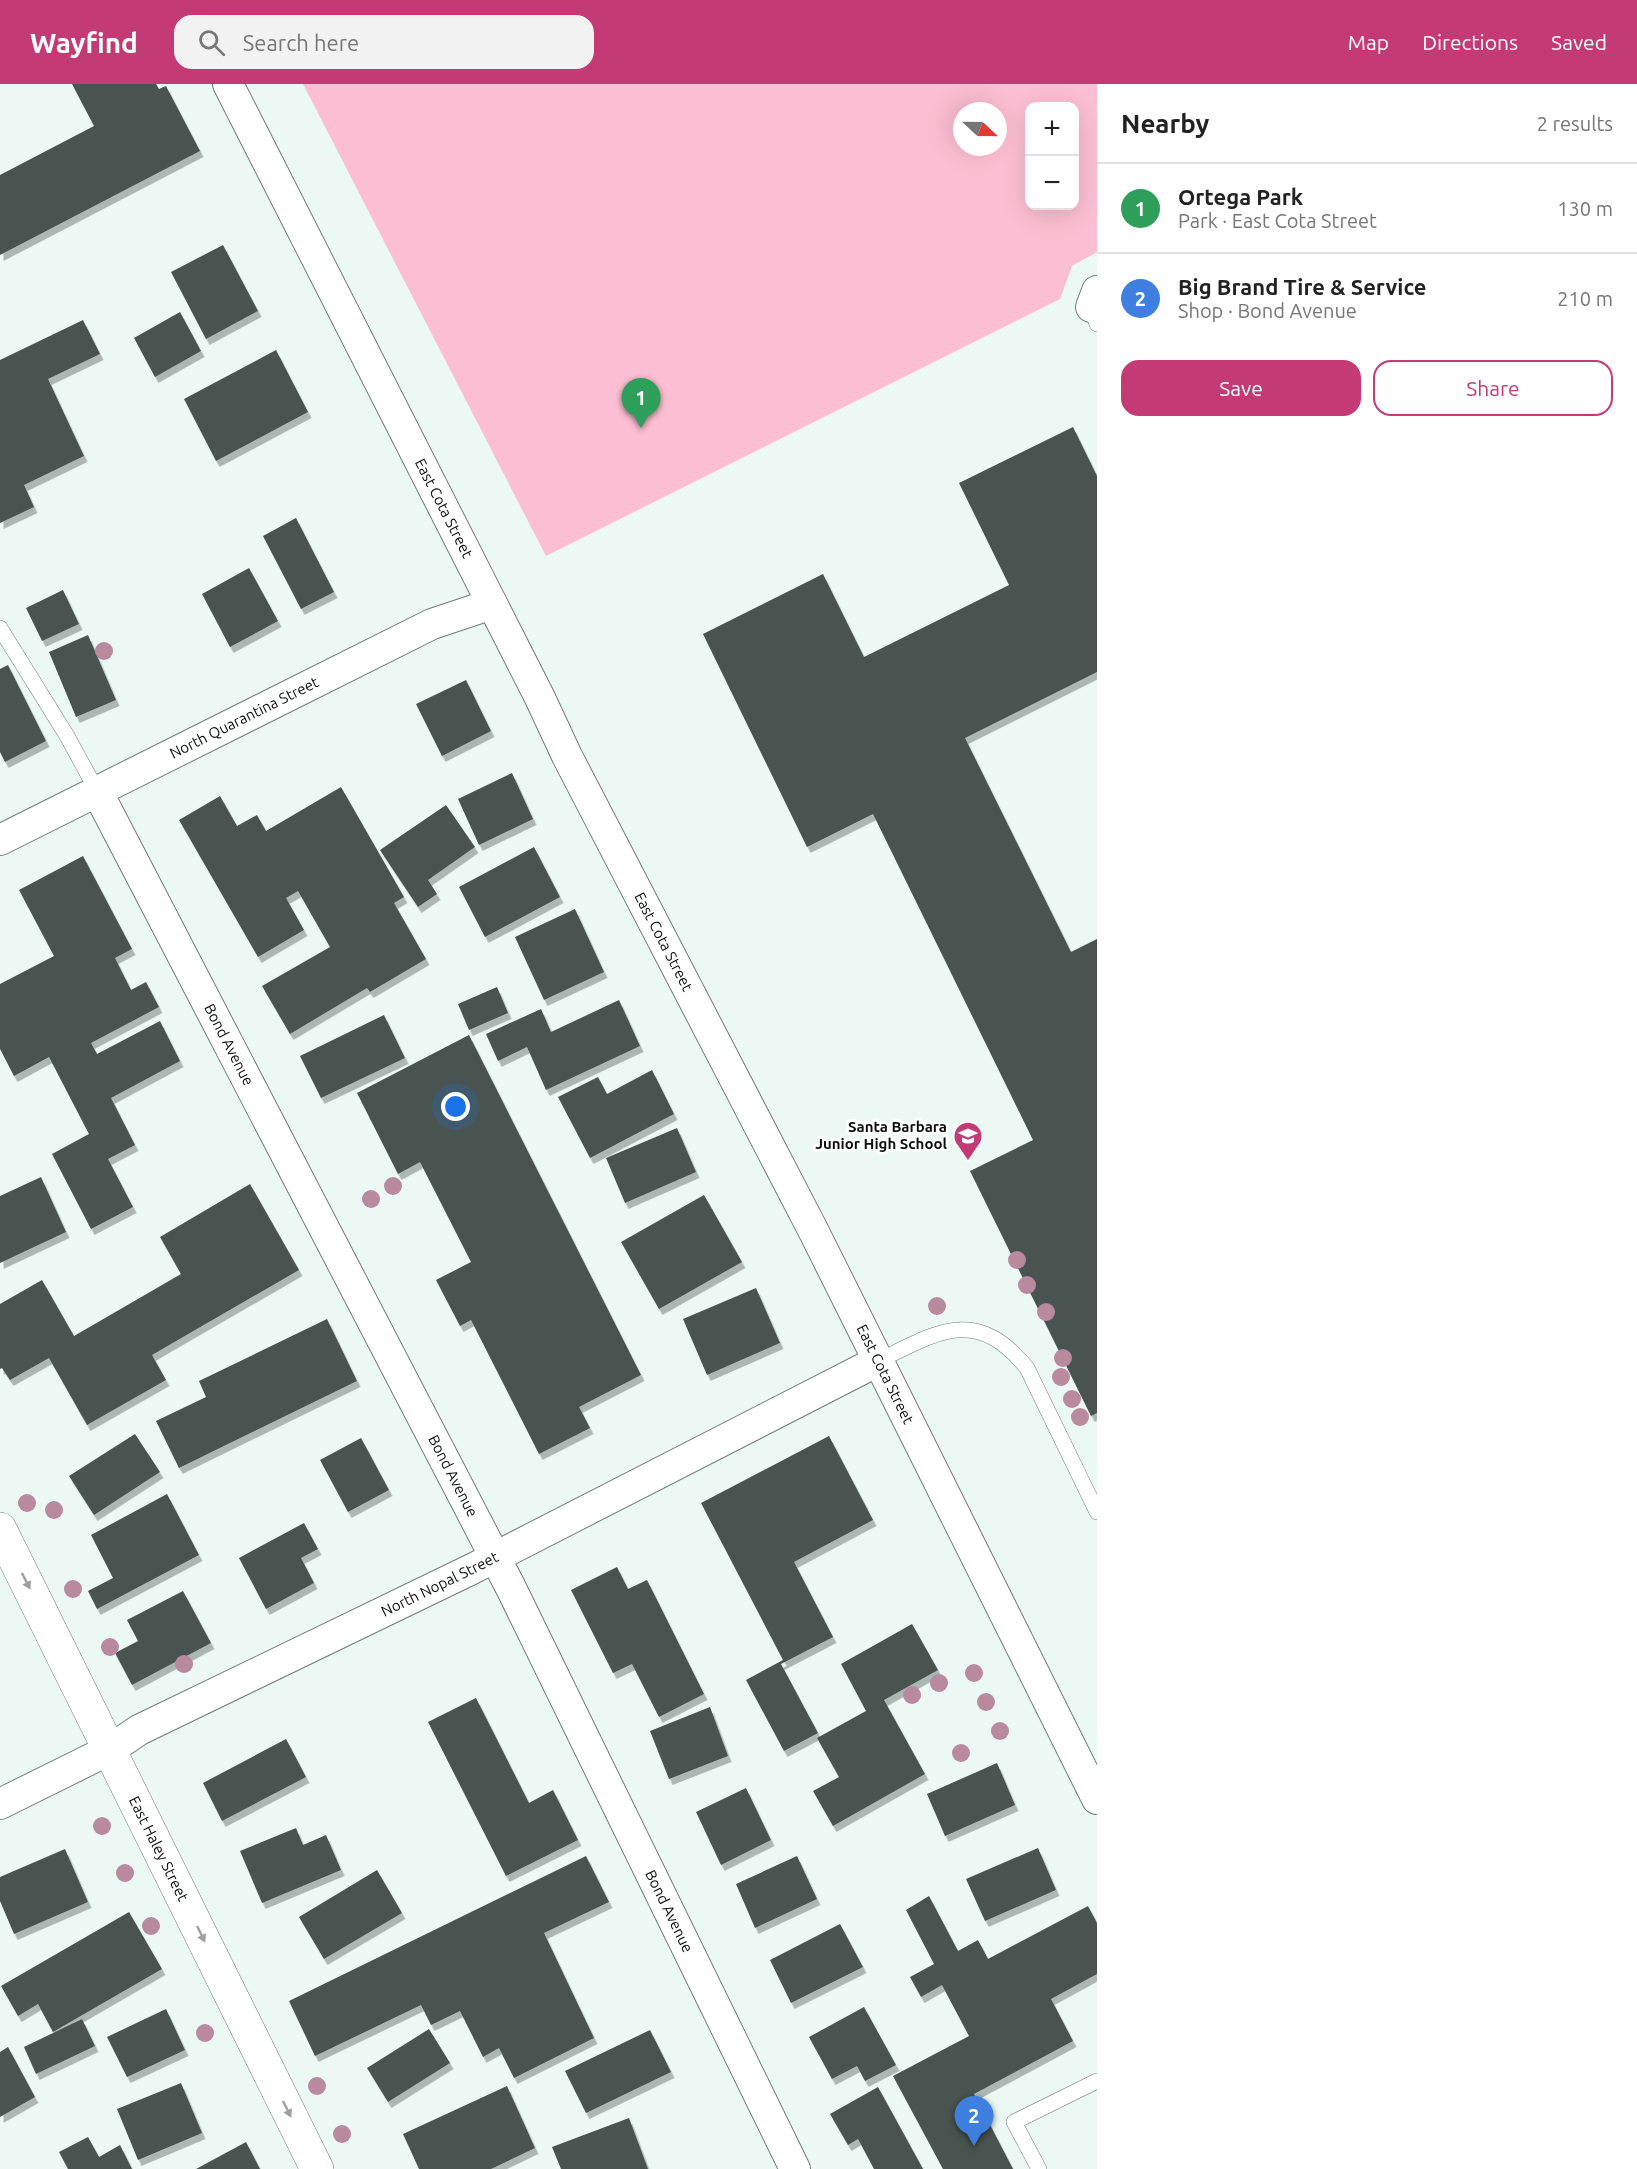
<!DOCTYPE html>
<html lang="en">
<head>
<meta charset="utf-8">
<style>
  :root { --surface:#fff; --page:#f2f2f2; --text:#222; --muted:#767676; --line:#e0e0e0; --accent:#c33a75 }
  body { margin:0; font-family:Ubuntu,sans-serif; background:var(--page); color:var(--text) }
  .controls { position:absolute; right:18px; top:18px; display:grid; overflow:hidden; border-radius:12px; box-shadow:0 6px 24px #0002 }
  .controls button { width:54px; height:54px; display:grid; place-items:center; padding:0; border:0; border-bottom:2px solid var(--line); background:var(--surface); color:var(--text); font:30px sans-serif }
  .compass { position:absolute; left:953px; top:18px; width:54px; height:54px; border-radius:50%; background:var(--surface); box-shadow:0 6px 24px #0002; rotate:112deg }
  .you { position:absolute; left:456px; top:1023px; width:21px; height:21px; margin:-15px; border:4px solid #fff; border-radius:50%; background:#1a73e8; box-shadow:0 0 0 9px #1a73e833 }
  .badge { display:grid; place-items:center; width:39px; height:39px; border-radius:50%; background:var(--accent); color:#fff; font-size:20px; font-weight:700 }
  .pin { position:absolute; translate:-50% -50px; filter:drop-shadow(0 2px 3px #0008) }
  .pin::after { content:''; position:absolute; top:32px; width:21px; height:18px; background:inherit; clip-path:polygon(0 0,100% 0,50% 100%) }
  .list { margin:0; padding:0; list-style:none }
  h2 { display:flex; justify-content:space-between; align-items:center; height:78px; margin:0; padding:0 24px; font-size:26px }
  h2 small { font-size:20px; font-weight:400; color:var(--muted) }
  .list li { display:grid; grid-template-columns:39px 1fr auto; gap:18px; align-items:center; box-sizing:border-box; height:90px; padding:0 24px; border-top:2px solid var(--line) }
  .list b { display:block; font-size:22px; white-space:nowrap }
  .list p { margin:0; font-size:20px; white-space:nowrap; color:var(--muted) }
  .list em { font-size:20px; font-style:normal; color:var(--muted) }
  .actions { display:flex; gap:12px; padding:18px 24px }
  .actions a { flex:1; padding:14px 0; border:2px solid var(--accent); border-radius:18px; text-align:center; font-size:21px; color:var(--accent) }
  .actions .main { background:var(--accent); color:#fff }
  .icon { flex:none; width:33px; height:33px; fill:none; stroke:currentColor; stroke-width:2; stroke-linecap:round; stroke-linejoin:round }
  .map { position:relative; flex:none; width:1097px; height:2085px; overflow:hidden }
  header { display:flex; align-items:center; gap:36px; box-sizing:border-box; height:84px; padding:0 30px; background:var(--accent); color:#fff }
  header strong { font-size:28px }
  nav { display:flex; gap:33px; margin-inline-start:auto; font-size:21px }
  .search { width:420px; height:54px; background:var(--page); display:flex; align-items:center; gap:15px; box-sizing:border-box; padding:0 21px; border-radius:18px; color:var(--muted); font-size:22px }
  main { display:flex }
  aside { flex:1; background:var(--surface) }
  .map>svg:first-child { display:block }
</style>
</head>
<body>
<header>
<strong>Wayfind</strong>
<div class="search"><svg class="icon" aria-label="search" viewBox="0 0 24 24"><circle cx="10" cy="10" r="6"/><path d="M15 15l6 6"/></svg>Search here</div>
<nav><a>Map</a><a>Directions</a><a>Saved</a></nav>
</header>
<main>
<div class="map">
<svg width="1097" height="2085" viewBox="0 0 1097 2085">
  <defs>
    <filter id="shadow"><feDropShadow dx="3.5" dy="6" stdDeviation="0" flood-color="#0004"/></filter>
  </defs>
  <rect width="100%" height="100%" fill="#ebf8f4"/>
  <path fill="#fcbed2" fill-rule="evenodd" d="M303,0H1097V168L1072,182L1060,215L546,472ZM1030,22H1074V122H1030ZM962,27H998V63H962Z"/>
  <path fill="#48534f" filter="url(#shadow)" d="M72,0H156L159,5L166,2L200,67L0,171V91L94,42Z
    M223,161L258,227L206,255L171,188Z
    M180,228L201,267L155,293L134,254Z
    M83,236L100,270L48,295L84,372L24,401L34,423L0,439V276Z
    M276,266L308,328L216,377L184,315Z
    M1073,343L1097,392V588L965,654L1071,868L1097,855V1329L1091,1332L970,1087L1033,1056L873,730L807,763L703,550L823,490L864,573L1009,501L959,399Z
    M296,434L334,508L301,525L263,452Z
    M249,484L278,537L230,563L202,510Z
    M63,506L79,540L42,557L26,524Z
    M88,551L116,616L76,633L49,568Z
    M8,581L46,657L5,678L0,668V585Z
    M466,596L491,647L442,672L416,620Z
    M512,689L533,735L479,761L458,715Z
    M341,703L404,813L394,819L426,875L370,908L367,904L290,950L262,902L330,863L298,807L286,814L304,846L258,873L179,736L220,712L237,742L257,731L266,747Z
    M446,721L475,763L428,796L437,810L418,823L380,766Z
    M534,763L560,813L485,853L459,803Z
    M83,772L132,865L115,874L131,906L146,898L159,923L91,959L97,970L160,937L180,977L111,1014L135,1061L108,1075L133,1123L91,1145L52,1070L89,1050L49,973L14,992L0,965V900L54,872L19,806Z
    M575,825L604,888L544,916L515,853Z
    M497,903L508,929L469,946L458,920Z
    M619,916L640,962L546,1006L527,963L498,977L486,950L541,925L551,948Z
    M384,931L405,974L321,1014L300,972Z
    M469,951L641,1291L579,1323L590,1344L539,1370L471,1236L460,1242L436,1196L471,1178L420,1078L398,1090L357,1009Z
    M652,986L674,1030L590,1074L558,1013L598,993L607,1010Z
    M677,1044L696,1088L625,1119L606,1074Z
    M41,1093L66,1148L0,1179V1112Z
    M250,1100L299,1186L152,1271L166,1296L87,1341L49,1274L10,1296L2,1284L0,1285V1220L42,1196L74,1252L181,1190L160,1153Z
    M704,1111L742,1178L659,1225L621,1158Z
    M756,1204L780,1259L707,1291L683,1235Z
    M327,1235L357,1297L179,1384L156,1337L206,1313L199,1297Z
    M135,1350L160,1388L94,1431L69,1392Z
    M829,1352L873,1436L794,1478L833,1553L781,1580L818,1649L784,1667L746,1596L783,1576L701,1419Z
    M361,1354L389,1406L348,1428L320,1376Z
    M167,1410L199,1471L97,1525L88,1507L113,1494L91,1451Z
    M304,1439L318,1465L301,1474L314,1499L266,1525L239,1474Z
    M617,1483L628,1505L647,1496L704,1610L659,1633L632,1580L613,1589L571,1506Z
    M183,1507L211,1559L132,1601L115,1569L138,1557L127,1536Z
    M912,1540L938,1586L884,1616L925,1690L833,1742L813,1707L839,1693L817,1654L866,1627L841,1580Z
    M476,1614L529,1719L553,1706L578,1756L506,1792L428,1638Z
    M710,1623L728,1672L669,1695L650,1647Z
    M286,1655L306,1693L222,1737L203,1699Z
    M997,1679L1015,1721L945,1752L927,1710Z
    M746,1704L771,1756L721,1781L696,1728Z
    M296,1744L303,1761L326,1751L341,1786L262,1819L240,1767Z
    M1038,1764L1056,1806L985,1837L966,1795Z
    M65,1765L88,1818L14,1850L0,1817V1793Z
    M586,1772L609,1818L544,1849L594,1954L514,1994L499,1964L483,1973L460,1927L431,1941L421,1921L315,1972L289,1917Z
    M797,1772L817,1815L755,1844L736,1800Z
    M377,1786L402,1829L324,1875L299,1833Z
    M929,1812L958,1867L978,1856L988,1875L1088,1822L1097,1839V1890L1051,1915L1073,1957L974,2010L1013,2085H943L893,1992L969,1952L942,1901L921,1913L910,1893L934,1880L906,1826Z
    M129,1828L162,1885L53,1948L38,1920L18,1932L1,1902Z
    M840,1840L863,1883L791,1919L770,1876Z
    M864,1923L896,1981L865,1997L857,1982L832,1995L809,1953Z
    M166,1925L185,1966L127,1993L107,1953Z
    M82,1935L95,1962L36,1990L24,1963Z
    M429,1945L450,1979L388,2018L367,1984Z
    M650,1946L671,1988L586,2029L565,1987Z
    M8,1963L35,2013L0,2033V1968Z
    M181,1999L202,2049L138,2076L117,2025Z
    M507,2002L535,2064L491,2085H419L403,2050Z
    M878,2003L923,2085H874L858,2055L848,2061L830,2030Z
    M629,2034L648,2085H561L552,2063Z
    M88,2053L99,2073L120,2061L132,2085H68L59,2068Z
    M246,2058L260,2085H196Z"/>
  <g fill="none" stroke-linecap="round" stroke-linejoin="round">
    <g stroke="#707c78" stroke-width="16">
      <path id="service" d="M1091,223L1097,240
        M0,544L67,652L97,707
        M878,1277C939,1247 976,1222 1027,1284L1097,1428
        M1039,2085L1014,2038L1097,1997"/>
    </g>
    <g stroke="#707c78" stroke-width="32">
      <g id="minor">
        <path id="s1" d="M228,0L540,614L567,672L813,1146L1097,1715"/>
        <path d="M1091,223L1097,207"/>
        <path id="s2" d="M97,707L511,1504L795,2085"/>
        <path id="s3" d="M0,756L432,540L492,520"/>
        <path id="s4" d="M0,1720L111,1665L139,1646L472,1485L878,1277"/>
      </g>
    </g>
    <g stroke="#707c78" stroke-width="34">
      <g id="tertiary">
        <path id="s5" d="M0,1445L317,2085"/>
      </g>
    </g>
    <use href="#service" stroke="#fff" stroke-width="15"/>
    <use href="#minor" stroke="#fff" stroke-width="30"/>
    <use href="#tertiary" stroke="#fff" stroke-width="33"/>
  </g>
  <g fill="#b9899e">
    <circle cx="104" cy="567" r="9"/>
    <circle cx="393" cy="1102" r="9"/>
    <circle cx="371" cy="1115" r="9"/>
    <circle cx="1017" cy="1176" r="9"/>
    <circle cx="1027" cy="1201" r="9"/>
    <circle cx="937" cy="1222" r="9"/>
    <circle cx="1046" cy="1228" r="9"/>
    <circle cx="1063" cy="1274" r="9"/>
    <circle cx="1061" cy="1293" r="9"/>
    <circle cx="1072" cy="1315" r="9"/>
    <circle cx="1080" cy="1333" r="9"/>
    <circle cx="27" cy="1419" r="9"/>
    <circle cx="54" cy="1426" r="9"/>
    <circle cx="73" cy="1505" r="9"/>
    <circle cx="110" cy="1563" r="9"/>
    <circle cx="184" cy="1580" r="9"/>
    <circle cx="974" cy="1589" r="9"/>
    <circle cx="939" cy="1599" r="9"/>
    <circle cx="912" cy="1611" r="9"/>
    <circle cx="986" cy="1618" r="9"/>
    <circle cx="1000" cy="1647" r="9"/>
    <circle cx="961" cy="1669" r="9"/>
    <circle cx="102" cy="1742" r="9"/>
    <circle cx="125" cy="1789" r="9"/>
    <circle cx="151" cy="1842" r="9"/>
    <circle cx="205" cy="1949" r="9"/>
    <circle cx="317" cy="2002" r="9"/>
    <circle cx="342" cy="2050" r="9"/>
  </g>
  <defs><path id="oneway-solid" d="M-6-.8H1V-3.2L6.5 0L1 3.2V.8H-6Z" transform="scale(1.5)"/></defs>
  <g fill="#9d9e9e">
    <use href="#oneway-solid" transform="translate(26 1497) rotate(63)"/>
    <use href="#oneway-solid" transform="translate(201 1850) rotate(64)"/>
    <use href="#oneway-solid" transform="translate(287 2025) rotate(64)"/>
  </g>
  <defs>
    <g id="school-pin" transform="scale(1.5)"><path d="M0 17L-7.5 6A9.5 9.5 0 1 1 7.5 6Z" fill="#c33a75" stroke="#fff"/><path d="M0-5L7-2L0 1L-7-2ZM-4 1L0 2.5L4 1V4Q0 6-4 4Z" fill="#fff"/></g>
  </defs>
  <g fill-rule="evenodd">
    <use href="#school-pin" x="968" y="1052"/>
  </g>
  <g text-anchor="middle" stroke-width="6" stroke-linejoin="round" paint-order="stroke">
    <g font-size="15" fill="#090d0c" stroke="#fff">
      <text dy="5" stroke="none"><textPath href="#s1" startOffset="476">East Cota Street</textPath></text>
      <text dy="5" stroke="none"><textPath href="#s3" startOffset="273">North Quarantina Street</textPath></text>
      <text dy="5" stroke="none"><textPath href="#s1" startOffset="962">East Cota Street</textPath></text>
      <text dy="5" stroke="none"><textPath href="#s2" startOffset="286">Bond Avenue</textPath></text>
      <text dy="5" stroke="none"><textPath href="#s1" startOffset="1448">East Cota Street</textPath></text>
      <text dy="5" stroke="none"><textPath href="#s2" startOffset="772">Bond Avenue</textPath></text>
      <text dy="5" stroke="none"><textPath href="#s4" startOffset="492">North Nopal Street</textPath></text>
      <text dy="5" stroke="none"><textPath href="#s5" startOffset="357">East Haley Street</textPath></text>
      <text dy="5" stroke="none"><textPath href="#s2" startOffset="1258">Bond Avenue</textPath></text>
    </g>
    <g font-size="15" font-weight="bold" fill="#090d0c" stroke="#fff" text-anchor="end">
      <text x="947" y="1048">Santa Barbara<tspan x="947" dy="17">Junior High School</tspan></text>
    </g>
  </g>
</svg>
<div class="controls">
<button>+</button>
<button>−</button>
</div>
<svg class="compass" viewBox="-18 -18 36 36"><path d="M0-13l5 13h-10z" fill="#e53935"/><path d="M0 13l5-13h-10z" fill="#767676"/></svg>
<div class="you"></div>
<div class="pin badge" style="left:641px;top:344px;background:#2e9e5b">1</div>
<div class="pin badge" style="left:974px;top:2062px;background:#3f7fe0">2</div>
</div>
<aside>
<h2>Nearby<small>2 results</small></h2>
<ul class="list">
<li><span class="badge" style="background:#2e9e5b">1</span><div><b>Ortega Park</b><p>Park · East Cota Street</p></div><em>130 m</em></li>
<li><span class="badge" style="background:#3f7fe0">2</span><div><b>Big Brand Tire &amp; Service</b><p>Shop · Bond Avenue</p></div><em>210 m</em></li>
</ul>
<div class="actions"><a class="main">Save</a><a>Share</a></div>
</aside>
</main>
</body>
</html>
